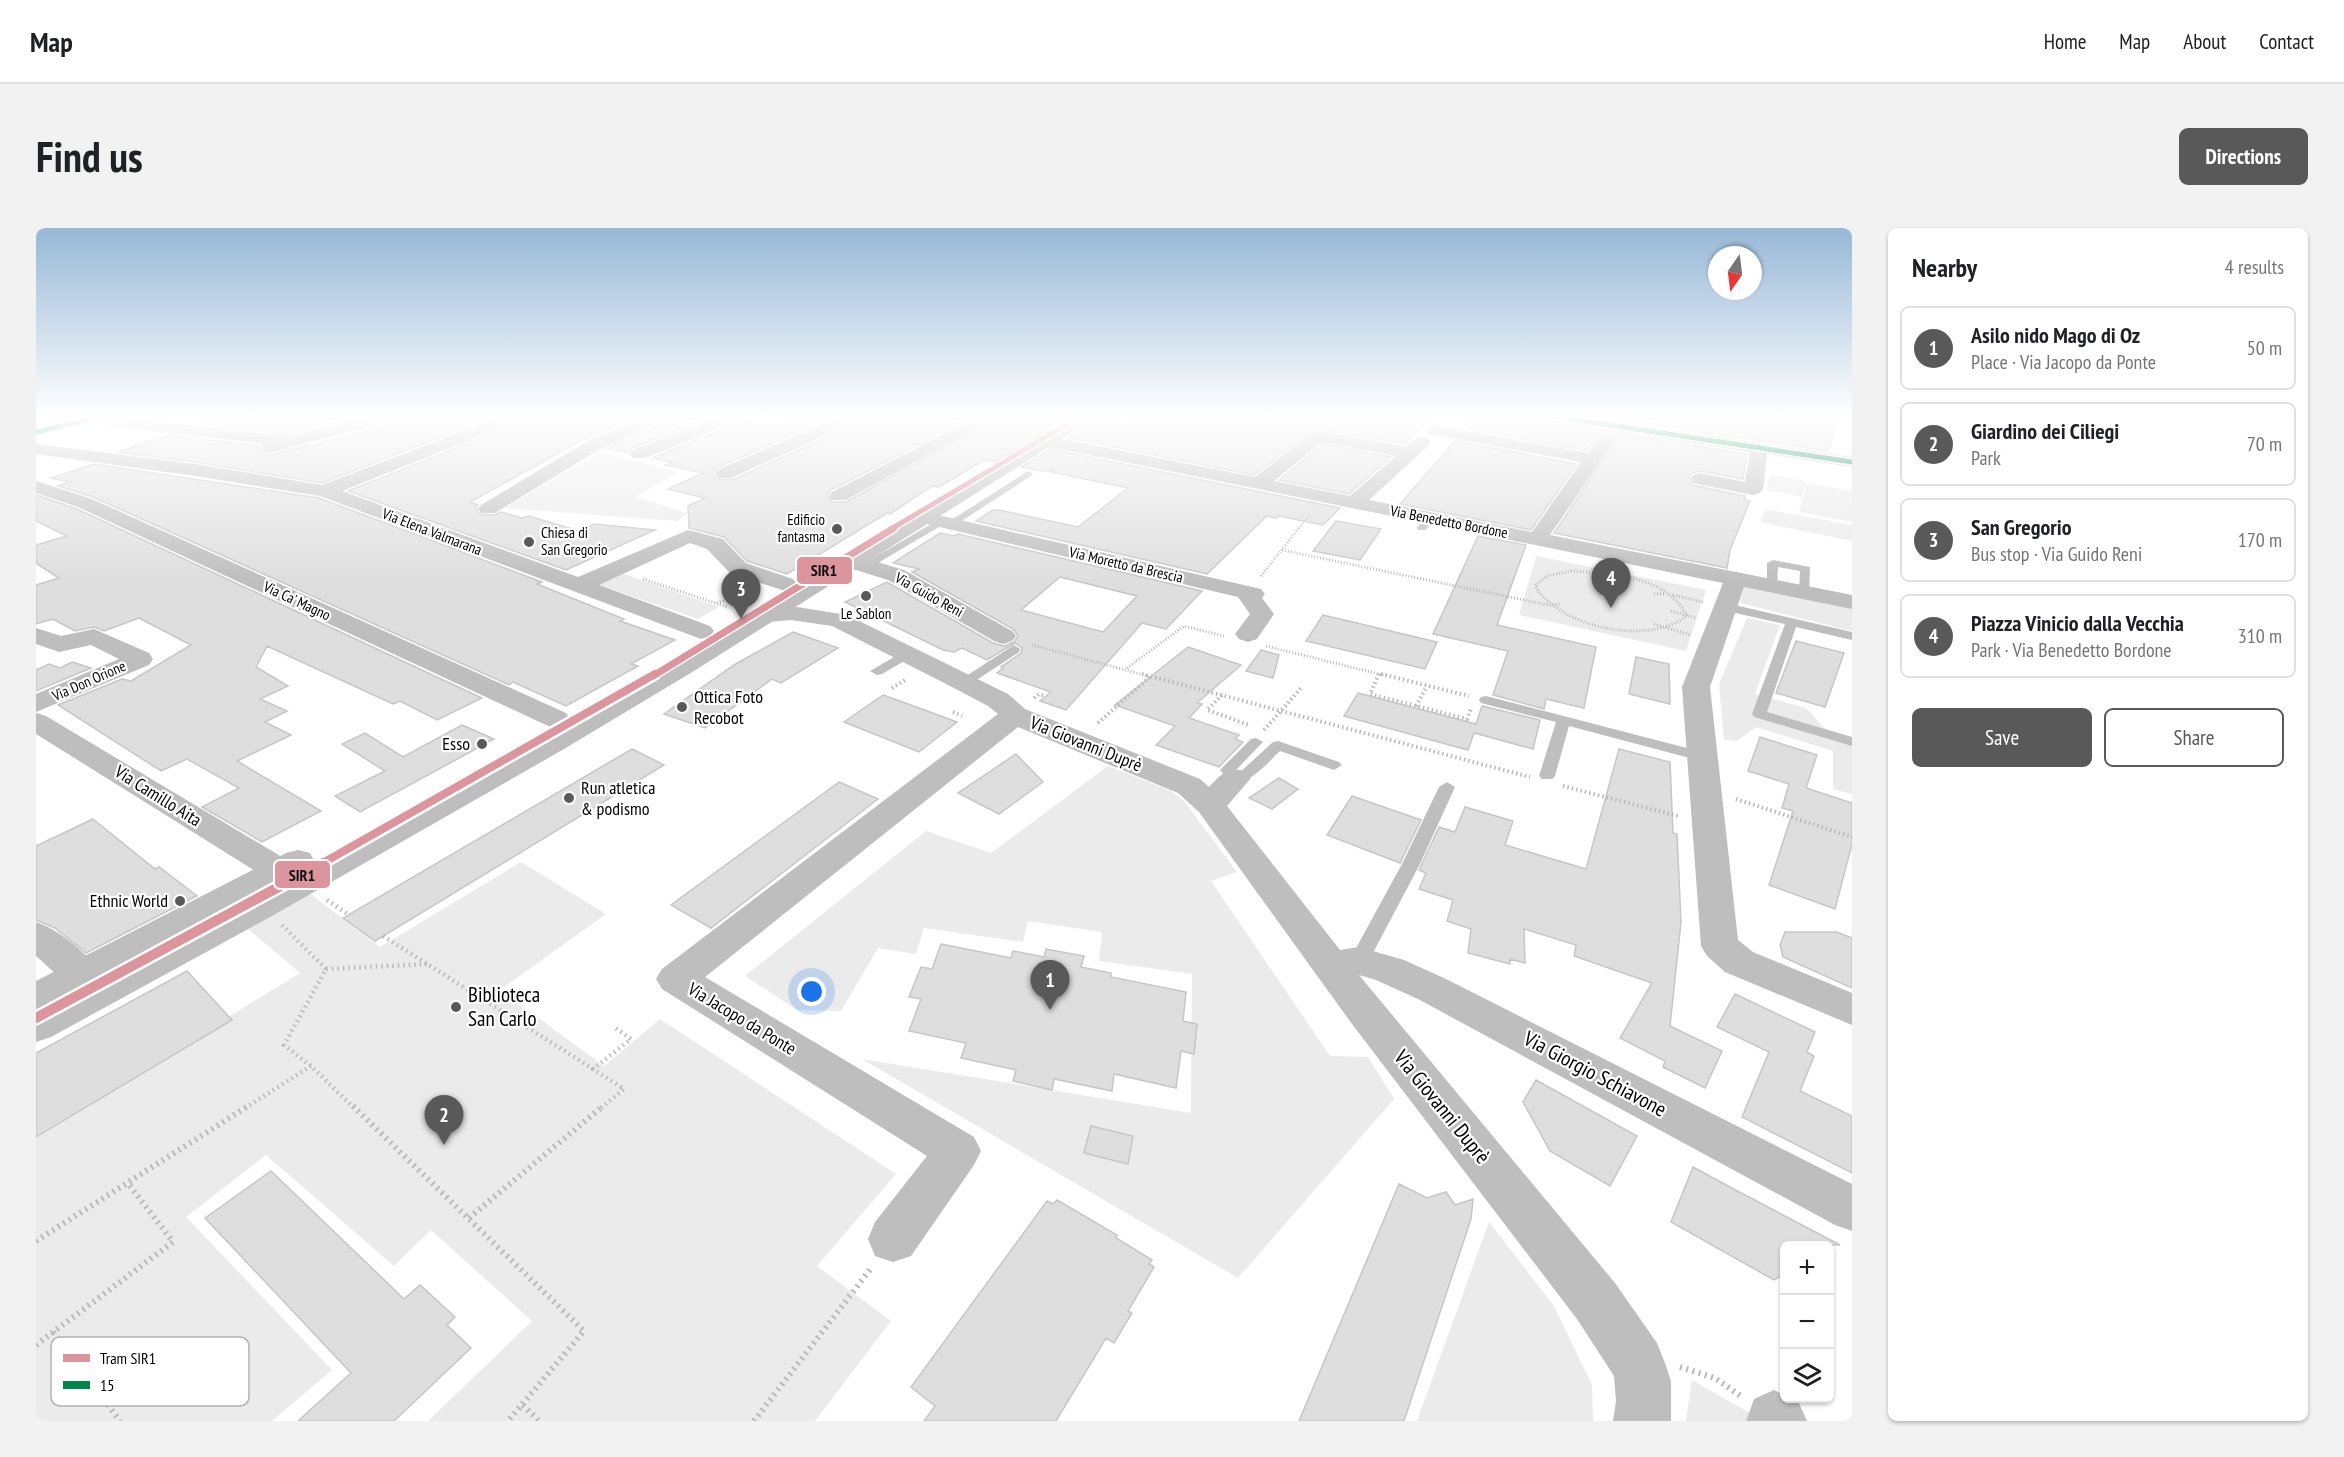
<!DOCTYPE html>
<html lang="en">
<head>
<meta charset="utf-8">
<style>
  :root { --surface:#fff; --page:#f2f2f2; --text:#202124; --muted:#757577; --line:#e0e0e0; --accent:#595959 }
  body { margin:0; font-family:"PT Sans Narrow",sans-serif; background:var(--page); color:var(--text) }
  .controls { position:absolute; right:18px; bottom:18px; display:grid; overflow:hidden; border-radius:9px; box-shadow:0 2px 4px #0004 }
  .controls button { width:54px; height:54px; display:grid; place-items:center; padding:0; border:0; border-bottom:2px solid var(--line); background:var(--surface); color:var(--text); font:30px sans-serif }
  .compass { position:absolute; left:1672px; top:18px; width:54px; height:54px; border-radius:50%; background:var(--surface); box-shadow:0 2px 4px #0004; rotate:194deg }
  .you { position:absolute; left:776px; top:764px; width:21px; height:21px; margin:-15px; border:4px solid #fff; border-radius:50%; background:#1a73e8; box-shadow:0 0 0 9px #1a73e833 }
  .badge { display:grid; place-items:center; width:39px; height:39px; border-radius:50%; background:var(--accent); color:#fff; font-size:20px; font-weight:700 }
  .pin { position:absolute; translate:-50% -50px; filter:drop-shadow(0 2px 3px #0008) }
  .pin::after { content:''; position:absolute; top:32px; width:21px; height:18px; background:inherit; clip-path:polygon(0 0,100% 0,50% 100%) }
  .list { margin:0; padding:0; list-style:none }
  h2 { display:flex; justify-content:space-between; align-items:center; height:78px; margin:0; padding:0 24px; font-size:26px }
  h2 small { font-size:20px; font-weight:400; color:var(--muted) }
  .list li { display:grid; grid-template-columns:39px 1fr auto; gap:18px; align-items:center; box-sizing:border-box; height:84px; margin:0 12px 12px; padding:0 12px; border:2px solid var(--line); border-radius:9px }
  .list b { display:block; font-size:22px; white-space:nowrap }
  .list p { margin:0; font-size:20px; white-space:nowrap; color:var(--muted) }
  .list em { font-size:20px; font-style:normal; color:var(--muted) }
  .actions { display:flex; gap:12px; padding:18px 24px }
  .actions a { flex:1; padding:14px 0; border:2px solid var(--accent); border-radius:9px; text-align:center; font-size:21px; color:var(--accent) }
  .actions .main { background:var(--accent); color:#fff }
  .icon { flex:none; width:33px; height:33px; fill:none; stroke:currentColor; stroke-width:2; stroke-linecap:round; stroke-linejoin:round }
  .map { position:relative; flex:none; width:1816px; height:1193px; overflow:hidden; border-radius:9px }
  header { display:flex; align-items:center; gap:36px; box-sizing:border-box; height:84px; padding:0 30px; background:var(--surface); border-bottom:2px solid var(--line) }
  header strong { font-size:28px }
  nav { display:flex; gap:33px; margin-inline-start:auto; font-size:21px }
  .intro { display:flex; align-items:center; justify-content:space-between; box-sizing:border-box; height:144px; padding:0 36px }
  h1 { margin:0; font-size:42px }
  .button { padding:15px 27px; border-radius:9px; background:var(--accent); color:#fff; font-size:21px; font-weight:700 }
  main { display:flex; gap:36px; padding:0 36px }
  aside { flex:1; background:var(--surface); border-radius:9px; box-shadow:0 2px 4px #0004 }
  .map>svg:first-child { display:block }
</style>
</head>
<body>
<header>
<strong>Map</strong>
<nav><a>Home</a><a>Map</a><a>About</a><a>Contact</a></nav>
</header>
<div class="intro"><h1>Find us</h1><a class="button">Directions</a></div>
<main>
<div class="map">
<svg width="1816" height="1193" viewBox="0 0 1816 1193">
  <rect width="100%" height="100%" fill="#fff"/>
  <path fill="#ebebeb" d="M565,224L642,244L599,269L652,285L642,293L468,280Z
    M1735,247L1770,253L1766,269L1730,262Z
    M1771,255L1816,263V294L1763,284Z
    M1729,281L1816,297V313L1724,294Z
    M1500,328L1670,362L1650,423L1483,387Z
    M582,344L683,379L662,391L558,355Z
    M1709,356L1816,378V403L1704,375Z
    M1711,390L1744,397L1719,466L1770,480L1792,504L1816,510V566L1797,561V523L1720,499L1701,513L1688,512L1683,456Z
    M1072,538L1135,563L1148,573L1201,644L1175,653L1294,828L1332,829L1358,871L1202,1050L826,831L1155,885L1156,746L1063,733L1066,704L992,693L987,714L888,700L880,726L842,720L805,783L761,782L709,748L890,603L955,625Z
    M485,634L570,686L464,762L568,838L624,791L860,946L781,1038L855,1093L779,1193H392L496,1093L395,1002L358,1038L230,927L150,989L296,1142L236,1193H0V907L264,745L211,700L273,665L344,719Z
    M1453,994L1518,1078L1556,1157L1557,1193H1381Z
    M1656,1152L1728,1193H1650Z"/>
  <path fill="#dedede" stroke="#c6c6c6" stroke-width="1.5" fill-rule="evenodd" d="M191,187H279L306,193L254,207L165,196Z
    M370,187H462L286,255L159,234L82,224L133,207L223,218L222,220L225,225L234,227L339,201L367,192Z
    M494,187H558L593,193L542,214L434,274L442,277L440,281L443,286L459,287L465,284L486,290L493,288L543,303L558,296L619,302L530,342L312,263L491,192Z
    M649,187L676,189L596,220L592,225L571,220Z
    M781,187H802L680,240L677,245L679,251L696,252L829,192L832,187H939L795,262L791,267L796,274H810L967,187L1038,188L959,234L948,232L903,259L896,258L854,286L851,285L751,346L711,333L688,309L653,300L652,278L669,270L632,261L667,245L629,237L637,234L616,230L705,194L739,199L756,191L767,193Z
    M1110,187H1154L1163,192L1170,187H1398L1368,216L1283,201L1277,202L1218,247L1032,210L1060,192L1090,198Z
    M1442,187H1467L1711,226L1707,251L1664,243L1656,245L1653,250L1657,257L1709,268L1708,271L1714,273L1694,322L1691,340L1518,305L1579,214L1574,209H1562L1551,223L1430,200Z
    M1557,187H1797L1796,190L1802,191L1792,223Z
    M1419,213L1541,236L1495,302L1364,276Z
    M1287,216L1355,229L1313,266L1243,252Z
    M1014,221L1304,280L1287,297L1243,288L1240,290L1231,288L1171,346L940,293L957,282H963L1042,299L1092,260L1015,244L1019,242L1005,243L985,239Z
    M58,236L283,270L506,354L501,356L588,391L584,393L639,412L595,436L602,438L530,478L477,454L473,457L57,269L22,258L34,254L15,250Z
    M0,267L41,281L446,470L401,492L364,473L357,476L231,418L220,439L252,458L224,471L251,483L229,494L255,507L201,533L285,583L226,614L166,579L203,560L151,531L125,543L22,477L86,451L95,453L155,417L103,390L68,403L58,399L39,403L17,391L0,396V357L23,350L0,335V317L31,308L0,293Z
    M1300,293L1345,301L1324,332L1277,323Z
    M904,305L918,308L922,306L1166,363L1130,401L1106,395L1030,482L1004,473L1015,464L961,445L967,440L965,439L985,425L986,420L979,415L951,432L926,420L918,424L907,422L809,374L851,354L957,415L968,418L978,414L982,408L977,401L876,344L883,341L857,335ZM1024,349L1101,368L1067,404L985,382Z
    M1442,308L1490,317L1461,397L1560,419L1548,480L1510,471L1508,481L1457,467L1472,423L1397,406Z
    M1287,387L1401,414L1389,441L1270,413Z
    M757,404L802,420L745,455L736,451L669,500L628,486L698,437Z
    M1760,413L1808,425L1789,479L1740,465Z
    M1152,419L1205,437L1161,475L1166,476L1153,490L1203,507L1199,511L1207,514L1183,539L1120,517L1139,498L1079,477Z
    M1225,422L1243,427L1237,450L1210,443Z
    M1600,429L1633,436L1634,476L1593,466Z
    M36,434L55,440L0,463V442L13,436L24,440Z
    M1322,465L1440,496L1446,478L1504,492L1497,521L1438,505L1432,522L1308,488Z
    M847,467L883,480L921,494L883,524L808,494Z
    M426,497L458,511L324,584L299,568L349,543L306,516L329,505L367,529Z
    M1724,509L1781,527L1770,560L1816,575V616L1799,681L1733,657L1757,583L1746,580L1753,556L1712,543Z
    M596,521L628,537L339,713L307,690Z
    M1583,521L1634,534L1637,605L1641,606L1645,694L1634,798L1686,823L1669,860L1627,839L1629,833L1584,810L1616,755L1538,728L1540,717L1488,701L1489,735L1474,731V736L1432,725L1435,701L1411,693L1417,672L1383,661L1390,645L1383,642L1403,599L1419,604L1429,579L1477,593L1469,617L1550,641Z
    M980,526L1007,554L963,586L922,565Z
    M1243,550L1262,561L1236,581L1213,570Z
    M803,554L842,571L675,700L635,677Z
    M1316,568L1385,592L1364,635L1291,607Z
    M57,591L119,641L123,639L161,668L50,725L19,700L0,692V618Z
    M1749,704H1801L1816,710V760L1747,729L1744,717Z
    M905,716L975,730L977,723L1008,729L1010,721L1048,728L1045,739L1075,745V749L1150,764L1147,793L1161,796L1158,826L1145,823L1140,860L1078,846L1076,863L1018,851L1016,862L977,853L980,842L925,830L930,815L873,803L885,771L873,769L885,739L896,741Z
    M151,743L196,792L0,909V825Z
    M1699,766L1779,804L1771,824L1778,828L1764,863L1816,888V945L1706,889L1733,824L1681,799Z
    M1500,852L1601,908L1574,958L1514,923L1487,874Z
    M1055,898L1097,908L1092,936L1048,925Z
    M1657,939L1692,958L1804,1017H1749V1046L1738,1052L1635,994Z
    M235,943L368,1071L384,1057L419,1089L411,1097L435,1120L358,1193H262L315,1145L169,990Z
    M1363,956L1391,970L1410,964L1419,977L1437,971L1435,991L1368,1193H1263Z
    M1021,972L1081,1007L1080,1010L1116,1032L1113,1036L1118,1039L1092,1083L1096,1085L1078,1115L1070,1110L1020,1193H888L899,1178L875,1159L1011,973L1017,976Z"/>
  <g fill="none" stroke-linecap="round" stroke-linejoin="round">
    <path stroke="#b9b9b9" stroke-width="2" stroke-dasharray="1 1.5" stroke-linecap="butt" d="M0,200L11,198
      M1262,301L1274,286"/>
    <path stroke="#b9b9b9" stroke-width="3" stroke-dasharray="1 2" stroke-linecap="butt" d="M1246,322L1512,377L1524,376
      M1535,343C1575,345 1631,348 1651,388C1611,418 1525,400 1499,358L1511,348Z
      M1225,348L1263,300
      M607,351L691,379
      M1618,366H1629
      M1637,367L1667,374
      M681,375L710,365
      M1635,383L1660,390
      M1618,396L1655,407
      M996,417L1112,448
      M1230,418L1351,448
      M1091,440L1148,398L1188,408"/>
    <path stroke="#b9b9b9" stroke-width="4" stroke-dasharray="1.5 3" stroke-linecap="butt" d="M1106,446L1494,549
      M1343,446L1334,466L1431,491L1435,481
      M1345,446L1433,468
      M856,460L871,451
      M1186,467L1171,482L1213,497
      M998,470L1003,466L1009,468
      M1380,478L1391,458
      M917,484L926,488
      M1062,495L1115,448
      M1228,502L1265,460
      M1527,558L1642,588
      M1700,571L1816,609"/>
    <path stroke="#b9b9b9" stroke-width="4.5" stroke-dasharray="1.5 4" stroke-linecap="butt" d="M291,672L313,687
      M246,697L290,741
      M347,708L557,841
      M209,880L275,838
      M318,880L275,838L248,817L290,741L393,736
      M565,880L588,861L557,841L595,811L578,799"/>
    <path stroke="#b9b9b9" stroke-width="6" stroke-dasharray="2 4.5" stroke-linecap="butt" d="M317,878L548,1103L472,1193
      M433,990L567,878
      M0,1013L212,878
      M17,1104L84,1193
      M0,1117L137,1014L91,954
      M1644,1139L1679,1150L1706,1169
      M487,1177L503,1193
      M718,1193L836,1039"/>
    <path fill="#bebebe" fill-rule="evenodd" d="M1156,187H1168V188L1164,190Z
      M992,243L997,246L995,248L918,298L909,296Z
      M1389,288L1398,290L1390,302H1382L1381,300Z
      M904,291L908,292V296L835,339L831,340L825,337Z
      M1737,332L1774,339L1773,366L1769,368L1763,364L1764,343L1742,339L1741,358L1739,360H1731V335Z
      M1690,375L1816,404V412L1760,399L1731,484L1816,509V518L1718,489L1716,486L1749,396L1686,382V376Z
      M978,417L984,421L983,424L933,457L928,458L921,454Z
      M872,421L877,422L878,425L877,428L846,446L841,447L834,443Z
      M1450,468L1670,525L1673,528L1665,533L1533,498L1519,548L1516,551H1506L1503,548L1520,494L1445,475L1443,472L1445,469Z
      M1220,510L1227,514L1200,542L1203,545L1237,514L1242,513L1303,534L1306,537L1298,542L1244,523C1234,532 1209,563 1193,553C1190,551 1187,545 1184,542L1215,511Z
      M1411,554L1419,559L1384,636L1330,738L1323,740L1316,738L1313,733L1366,636L1403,559Z"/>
    <path fill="#bebebe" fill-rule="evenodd" d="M18,187H70L254,209L340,187H368L366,190L233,225L227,224L224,220L228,216L26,192Z
      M469,187H492L490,190L306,263L542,349L652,302L687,311L710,335L757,351L761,356L757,361L749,363L694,345L671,321L654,315L563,357L674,398L678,403L674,408L665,411L284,268L159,248L0,226V216L159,236L286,257Z
      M614,187H637L635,190L564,221L459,285H445L442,281L445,277L552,213Z
      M687,187H710L708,190L609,230H597L594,226L597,222Z
      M808,187H830L828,190L695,250H681L679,246L681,242Z
      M944,187H965L810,272H796L793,268L796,264Z
      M1498,187H1540L1816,229V239L1731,226L1727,261L1724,265L1717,267L1657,255L1655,251L1657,247L1664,245L1709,254L1714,224L1506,192Z
      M1399,197L1552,225L1562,211H1574L1577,215L1514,307L1816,367V381L1708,359L1674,459L1702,712L1717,724L1816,765V797L1689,744L1671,728L1665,718L1646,459L1687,355L1009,218L1003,217L1000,213L1003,209L1009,208L1219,249L1277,204L1283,203L1370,219C1377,213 1382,208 1392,210L1395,214L1392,218L1333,272L1496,304L1545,234L1393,206L1391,202L1393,198ZM1286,214L1360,228L1314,268L1238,253Z
      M0,253L56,271L530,485L534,491L530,497L520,500L510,497L42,279L0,265Z
      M885,283L1225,361L1229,366L1226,370L1238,386L1221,411L1212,414L1203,411L1199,406L1214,386L1202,369L878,293L875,289L878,285Z
      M815,326L868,342L976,403L980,408L976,413L967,416L958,413L852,352L807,338L804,333L807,328Z
      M755,378L811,387L972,466L989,481L1164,551L1173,559C1185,546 1191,539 1210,543L1215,550L1191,578L1304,722L1323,719L1368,732L1410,751L1816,956V1003L1799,997L1382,771L1340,752L1323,747L1579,1055L1621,1115L1629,1135L1635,1153V1193H1577L1580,1173L1578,1148L1541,1091L1316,796L1163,584L1142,565L982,499L669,749L938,909L945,923L938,937L875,1028L857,1034L839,1028L832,1011L839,994L891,928L626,761L620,751L626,741L962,486L952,478L918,460L796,398L755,392L731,394L722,392L719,387L722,382Z
      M0,400L25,408L58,401L113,425L117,431L113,437L0,484V466L83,431L55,417L23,424L0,416Z
      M0,485L10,488L256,635L261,643L256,651L244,654L232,651L0,506Z
      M0,694C21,700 55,728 66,747L60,757L46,761L32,757L0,728Z
      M1738,1162L1748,1167V1170L1762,1173L1771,1193H1710L1718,1171Z"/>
    <path fill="#bebebe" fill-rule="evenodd" d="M1044,187H1064L658,443L528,521L236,688L15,809L0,814V753L250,625L262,622L274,625L279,634C400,569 521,502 639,431C774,351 906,265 1044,187Z"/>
    <g stroke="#fff" stroke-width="8">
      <path id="bus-1" d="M1508,187L1816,234
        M0,204L69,187"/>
    </g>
    <use href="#bus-1" stroke="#00854a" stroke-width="5"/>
    <g stroke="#fff" stroke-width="8">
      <path id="tram-1-far3" d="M855,301L1047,187"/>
    </g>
    <g stroke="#fff" stroke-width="10">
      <path id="tram-1-far2" d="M617,448L858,300"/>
    </g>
    <g stroke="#fff" stroke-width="13">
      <path id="tram-1-far1" d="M285,636L619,446"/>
    </g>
    <g stroke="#fff" stroke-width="15">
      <path id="tram-1" d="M0,790L287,635"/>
    </g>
    <use href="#tram-1-far3" stroke="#dc959c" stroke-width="5"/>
    <use href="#tram-1-far2" stroke="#dc959c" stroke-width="7"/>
    <use href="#tram-1-far1" stroke="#dc959c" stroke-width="8"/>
    <use href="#tram-1" stroke="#dc959c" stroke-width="10"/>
  </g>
  <linearGradient id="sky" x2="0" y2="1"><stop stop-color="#97b8d7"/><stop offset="0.53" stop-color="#fff"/><stop offset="1" stop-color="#fff" stop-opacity="0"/></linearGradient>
  <rect width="1816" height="354" fill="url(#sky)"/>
  <g fill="#595959" stroke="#fff" stroke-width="2">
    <circle cx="801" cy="301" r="6"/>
    <circle cx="493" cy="314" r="6"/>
    <circle cx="830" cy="368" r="6"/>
    <circle cx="646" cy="479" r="6"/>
    <circle cx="446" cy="516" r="6"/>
    <circle cx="533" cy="570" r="6"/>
    <circle cx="144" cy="673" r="6"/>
    <circle cx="420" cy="779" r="6"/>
  </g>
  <g text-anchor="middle" stroke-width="4.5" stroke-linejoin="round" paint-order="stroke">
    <g font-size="15" fill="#000" stroke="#fff" text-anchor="end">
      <text x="789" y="297">Edificio<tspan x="789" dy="17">fantasma</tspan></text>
      <text x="505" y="310" text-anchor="start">Chiesa di<tspan x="505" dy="17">San Gregorio</tspan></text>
      <text x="830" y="391" text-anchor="middle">Le Sablon</text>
    </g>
    <g font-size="15" fill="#000" stroke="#fff">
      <text transform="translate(1413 294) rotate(11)" y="5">Via Benedetto Bordone</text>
      <text transform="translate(396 304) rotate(21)" y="5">Via Elena Valmarana</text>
      <text transform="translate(1090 337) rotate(13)" y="5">Via Moretto da Brescia</text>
      <text transform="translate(893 367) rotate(29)" y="5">Via Guido Reni</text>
      <text transform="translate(261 373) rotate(25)" y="5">Via Ca' Magno</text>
      <text transform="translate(53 453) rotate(-24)" y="5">Via Don Orione</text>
    </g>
    <g font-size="18" fill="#000" stroke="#fff" text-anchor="start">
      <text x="658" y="475">Ottica Foto<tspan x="658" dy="21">Recobot</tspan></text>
      <text x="434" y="522" text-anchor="end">Esso</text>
      <text x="545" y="566">Run atletica<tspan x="545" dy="21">&amp; podismo</tspan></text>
      <text x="132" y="679" text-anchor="end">Ethnic World</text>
    </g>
    <g font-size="18" fill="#000" stroke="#fff">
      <text transform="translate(1050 516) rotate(22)" y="6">Via Giovanni Duprè</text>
      <text transform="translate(122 568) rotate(32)" y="6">Via Camillo Aita</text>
      <text transform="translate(706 791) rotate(31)" y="6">Via Jacopo da Ponte</text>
    </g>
    <g font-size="21" fill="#000" stroke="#fff" text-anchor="start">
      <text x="432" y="774">Biblioteca<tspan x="432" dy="24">San Carlo</tspan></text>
    </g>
    <g font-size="21" fill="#000" stroke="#fff">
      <text transform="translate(1559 846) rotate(28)" y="7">Via Giorgio Schiavone</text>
      <text transform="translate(1406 879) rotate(51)" y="7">Via Giovanni Duprè</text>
    </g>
  </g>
  <rect x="15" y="1109" width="198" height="69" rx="9" fill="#fff" stroke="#b2b2b2" stroke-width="1.5"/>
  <rect x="27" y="1126" width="27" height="8" fill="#dc959c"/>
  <rect x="27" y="1153" width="27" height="8" fill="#00854a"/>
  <g font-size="16" fill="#000">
    <text x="64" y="1136">Tram SIR1</text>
    <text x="64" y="1163">15</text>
  </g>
  <g stroke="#fff" stroke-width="2">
    <rect x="760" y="328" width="57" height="29" rx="6" fill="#dc959c"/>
    <rect x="238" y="632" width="57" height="29" rx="6" fill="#dc959c"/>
  </g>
  <g font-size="16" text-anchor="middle" font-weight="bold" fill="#111">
    <text x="788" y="348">SIR1</text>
    <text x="266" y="653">SIR1</text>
  </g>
</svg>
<div class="controls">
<button>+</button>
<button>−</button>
<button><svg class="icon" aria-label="layers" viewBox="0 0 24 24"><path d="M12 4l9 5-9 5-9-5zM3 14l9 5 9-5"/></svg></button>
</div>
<svg class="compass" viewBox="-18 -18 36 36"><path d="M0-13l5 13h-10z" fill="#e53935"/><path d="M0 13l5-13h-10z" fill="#757577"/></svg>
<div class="you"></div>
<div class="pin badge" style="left:1014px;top:782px">1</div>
<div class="pin badge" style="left:408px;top:917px">2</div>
<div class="pin badge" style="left:705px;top:391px">3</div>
<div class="pin badge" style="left:1575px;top:380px">4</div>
</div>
<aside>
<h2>Nearby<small>4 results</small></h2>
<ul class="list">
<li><span class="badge">1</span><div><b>Asilo nido Mago di Oz</b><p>Place · Via Jacopo da Ponte</p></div><em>50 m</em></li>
<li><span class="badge">2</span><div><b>Giardino dei Ciliegi</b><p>Park</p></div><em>70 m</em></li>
<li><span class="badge">3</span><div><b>San Gregorio</b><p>Bus stop · Via Guido Reni</p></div><em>170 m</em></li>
<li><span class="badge">4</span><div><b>Piazza Vinicio dalla Vecchia</b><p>Park · Via Benedetto Bordone</p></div><em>310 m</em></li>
</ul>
<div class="actions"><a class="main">Save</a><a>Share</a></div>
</aside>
</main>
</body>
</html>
